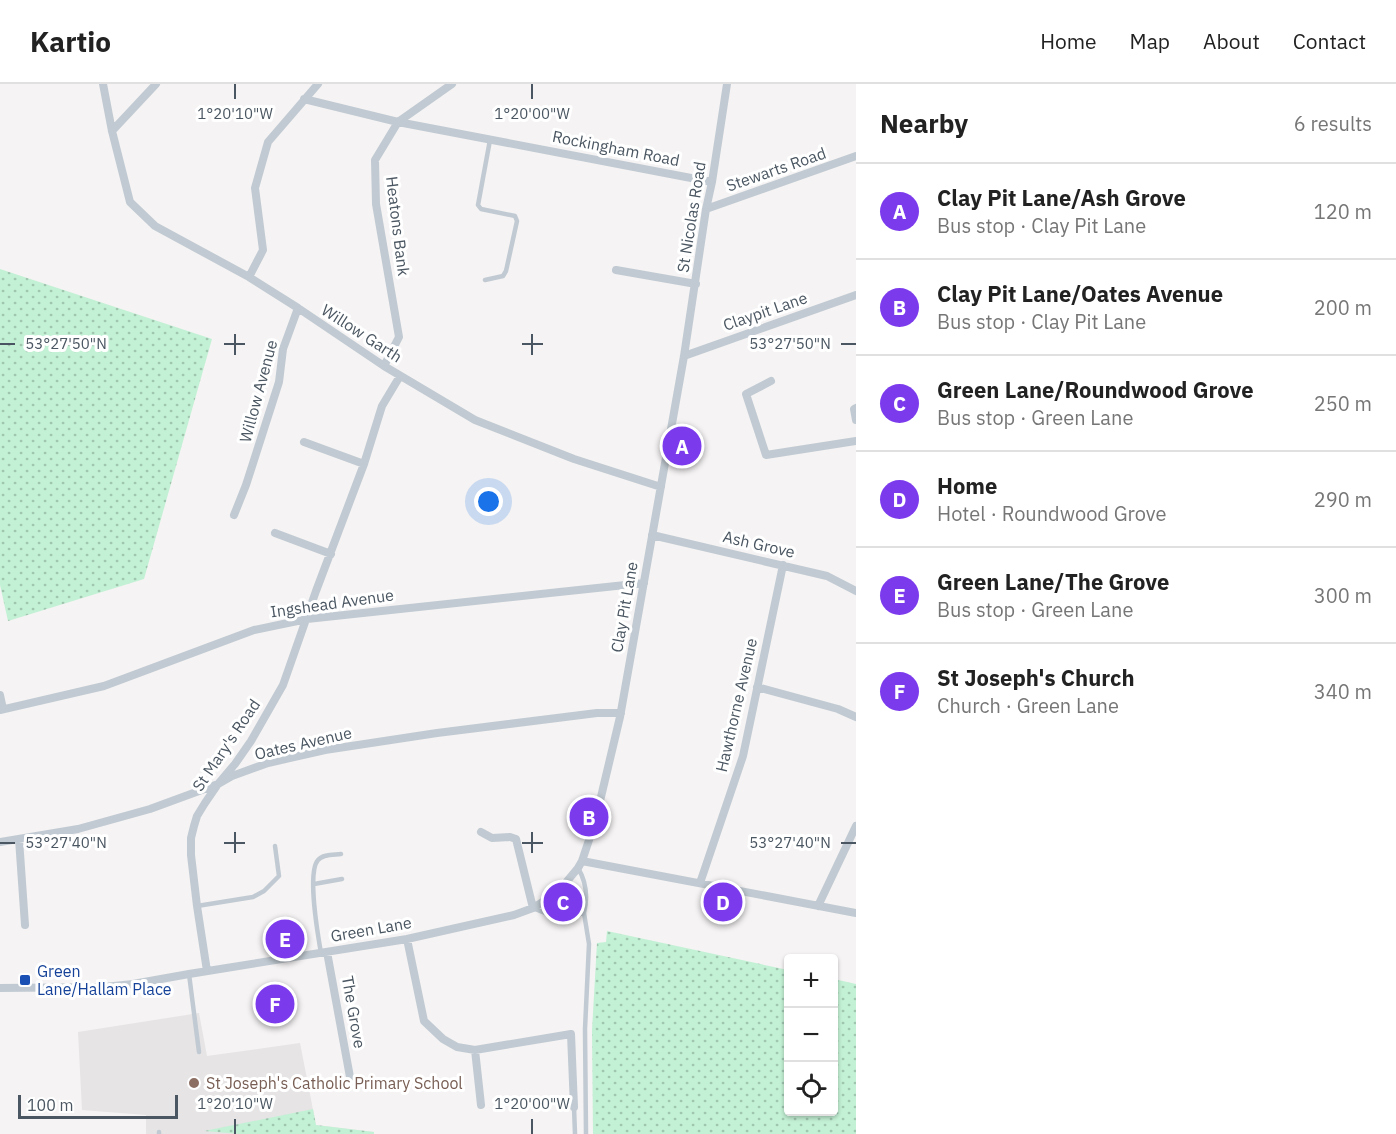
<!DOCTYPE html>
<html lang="en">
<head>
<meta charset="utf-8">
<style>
  :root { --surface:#fff; --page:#f2f2f2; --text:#222; --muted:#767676; --line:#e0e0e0; --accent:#7c3aed }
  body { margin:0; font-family:"IBM Plex Sans",sans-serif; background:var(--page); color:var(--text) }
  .controls { position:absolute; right:18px; bottom:18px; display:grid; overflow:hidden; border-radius:6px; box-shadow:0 2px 4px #0004 }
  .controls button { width:54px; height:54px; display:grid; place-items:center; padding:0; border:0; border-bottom:2px solid var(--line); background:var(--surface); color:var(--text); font:30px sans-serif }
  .scale { position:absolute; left:18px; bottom:15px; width:160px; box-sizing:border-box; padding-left:6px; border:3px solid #4a5661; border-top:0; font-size:16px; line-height:21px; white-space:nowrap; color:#4a5661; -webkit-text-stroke:4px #fff; paint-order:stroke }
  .you { position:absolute; left:489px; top:418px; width:21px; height:21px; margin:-15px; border:4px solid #fff; border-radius:50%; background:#1a73e8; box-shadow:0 0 0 9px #1a73e833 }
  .badge { display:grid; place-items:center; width:39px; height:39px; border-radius:50%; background:var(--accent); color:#fff; font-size:20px; font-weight:700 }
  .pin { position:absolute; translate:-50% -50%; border:3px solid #fff; box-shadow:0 2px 6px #0006 }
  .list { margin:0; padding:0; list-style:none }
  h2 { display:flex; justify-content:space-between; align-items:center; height:78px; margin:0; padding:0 24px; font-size:26px }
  h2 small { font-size:20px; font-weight:400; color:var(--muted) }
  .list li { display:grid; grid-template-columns:39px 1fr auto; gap:18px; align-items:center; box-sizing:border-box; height:96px; padding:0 24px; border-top:2px solid var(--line) }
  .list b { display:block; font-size:22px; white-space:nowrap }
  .list p { margin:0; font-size:20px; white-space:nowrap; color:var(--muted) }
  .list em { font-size:20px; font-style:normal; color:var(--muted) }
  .icon { flex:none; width:33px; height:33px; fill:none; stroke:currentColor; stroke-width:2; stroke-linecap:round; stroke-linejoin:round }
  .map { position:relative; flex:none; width:856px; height:1050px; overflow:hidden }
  header { display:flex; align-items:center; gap:36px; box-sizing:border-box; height:84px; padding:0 30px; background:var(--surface); border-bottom:2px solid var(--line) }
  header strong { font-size:28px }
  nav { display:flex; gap:33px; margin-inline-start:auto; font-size:21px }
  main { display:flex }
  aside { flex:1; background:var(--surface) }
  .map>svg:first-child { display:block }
</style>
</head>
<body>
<header>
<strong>Kartio</strong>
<nav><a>Home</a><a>Map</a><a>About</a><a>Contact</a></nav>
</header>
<main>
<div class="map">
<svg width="856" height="1050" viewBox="0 0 856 1050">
  <defs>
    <pattern id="green-dots" width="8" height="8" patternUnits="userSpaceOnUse" patternTransform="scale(1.5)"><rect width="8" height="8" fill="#c3f1d5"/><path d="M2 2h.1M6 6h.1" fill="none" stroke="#a0c6b0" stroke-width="1.8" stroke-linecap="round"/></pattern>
  </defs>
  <rect width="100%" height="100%" fill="#f5f3f3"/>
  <path fill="#e6e4e5" d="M199,929L207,972L300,959L316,1041L374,1048V1050H146V1031L82,1026L78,948Z"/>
  <path fill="url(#green-dots)" d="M0,185L212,255L144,495L8,537L0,501Z
    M607,847L788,886V1028H834V895L856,900V1050H593L592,946L597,859L606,858Z
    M313,1025L316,1041L374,1048V1050H240L204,1047Z"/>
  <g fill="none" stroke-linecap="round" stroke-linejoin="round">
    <path stroke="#c1cad2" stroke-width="4.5" d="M485,196L503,192L506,187L517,137L515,132L481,125L478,121L490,56
      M578,784C587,799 588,813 584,829
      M314,800L342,795
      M197,822L253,813L264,807L279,792L275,762
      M533,824C555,834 560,835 584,829L589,860L585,945L586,1050
      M321,869C318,852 307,788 318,776C323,770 334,771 341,770
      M189,890L199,968
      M574,1023L575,1050
      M159,1050V1048"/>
    <path stroke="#c1cad2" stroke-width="8" d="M103,0L112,47L130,118L155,142L249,193L298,224L384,282L475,336L574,375L661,403
      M304,15L398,38L712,98
      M112,47L156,0
      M706,125L856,72
      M616,186L696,200
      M249,193L263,166L255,104L268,58L318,0
      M684,272L856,211
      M384,282L399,253L376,120L375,76L398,38L452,0
      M771,297L746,310L766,371L856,357
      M856,324L854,325L856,336
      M304,358L364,380
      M234,431L246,401L279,298L283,265L298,224
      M275,449L331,470
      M652,451L827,492L856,507
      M757,603L838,625L856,633
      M0,611L3,625
      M0,626L104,602L254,546L307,535L644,499
      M481,748L492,754L510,753L516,755L533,824
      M19,755L25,841
      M0,758L78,745L150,725L218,700L232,692L268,679L325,666L437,649L597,629H621
      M582,777L856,829
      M700,799L743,672L783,481
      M818,822L856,742
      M407,855L424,937L443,955L457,963L475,966L571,950L574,1023
      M327,868L350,993
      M207,887L197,822L191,771V754L194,742L197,732L205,719L218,700L235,680L251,657L283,601L316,507L364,380L382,322L400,292
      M0,904L104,903L133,900L189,890L407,855L514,831L533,824L558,808L578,784L582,777L595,738L620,633L684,272L706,125L712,98L727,0
      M475,966L481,1021"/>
  </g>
  <path fill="none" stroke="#4a5661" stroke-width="2" d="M235,0V15M532,0V15M235,250V271M532,250V271M0,260H15M224,260H245M522,260H543M841,260H856M235,748V769M532,748V769M0,759H15M224,759H245M522,759H543M841,759H856M235,1035V1050M532,1035V1050"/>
  <rect fill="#1a4fb4" stroke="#fff" stroke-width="2" x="19" y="890" width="12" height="12" rx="3"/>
  <circle fill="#8d6e63" stroke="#fff" stroke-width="2" cx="194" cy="999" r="6"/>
  <g text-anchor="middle" stroke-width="6" stroke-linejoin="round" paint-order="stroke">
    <g font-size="16" fill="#4a5661" stroke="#fff">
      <text transform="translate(616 64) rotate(11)" y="6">Rockingham Road</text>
      <text transform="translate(776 85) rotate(-19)" y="6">Stewarts Road</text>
      <text transform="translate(691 133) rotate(-81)" y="6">St Nicolas Road</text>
      <text transform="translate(398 142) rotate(83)" y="6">Heatons Bank</text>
      <text transform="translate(765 227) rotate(-19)" y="6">Claypit Lane</text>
      <text transform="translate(362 249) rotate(33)" y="6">Willow Garth</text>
      <text transform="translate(258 307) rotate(-75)" y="6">Willow Avenue</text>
      <text transform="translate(759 460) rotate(13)" y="6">Ash Grove</text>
      <text transform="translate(332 519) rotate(-8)" y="6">Ingshead Avenue</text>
      <text transform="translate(624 523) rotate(-80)" y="6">Clay Pit Lane</text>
      <text transform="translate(736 621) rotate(-77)" y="6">Hawthorne Avenue</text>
      <text transform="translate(303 659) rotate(-13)" y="6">Oates Avenue</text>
      <text transform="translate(226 661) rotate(-56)" y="6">St Mary's Road</text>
      <text transform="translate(371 845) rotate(-10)" y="6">Green Lane</text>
      <text transform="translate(354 928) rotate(80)" y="6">The Grove</text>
    </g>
    <g font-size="16" fill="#164399" stroke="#fff" text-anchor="start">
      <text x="37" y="893">Green<tspan x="37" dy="18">Lane/Hallam Place</tspan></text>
    </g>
    <g font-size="16" fill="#785e54" stroke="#fff" text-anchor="start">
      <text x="206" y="1005">St Joseph's Catholic Primary School</text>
    </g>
  </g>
  <g font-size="15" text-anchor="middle" fill="#4a5661" stroke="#fff" stroke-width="6" stroke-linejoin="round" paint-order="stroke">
    <text x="235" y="35">1°20'10"W</text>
    <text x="532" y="35">1°20'00"W</text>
    <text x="66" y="265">53°27'50"N</text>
    <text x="790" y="265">53°27'50"N</text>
    <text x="66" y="764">53°27'40"N</text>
    <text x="790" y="764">53°27'40"N</text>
    <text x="235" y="1025">1°20'10"W</text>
    <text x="532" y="1025">1°20'00"W</text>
  </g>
</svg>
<div class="controls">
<button>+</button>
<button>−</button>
<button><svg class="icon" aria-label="locate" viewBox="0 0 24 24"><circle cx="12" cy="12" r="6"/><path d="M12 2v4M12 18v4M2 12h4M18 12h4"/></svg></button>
</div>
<div class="scale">100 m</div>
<div class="you"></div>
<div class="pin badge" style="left:682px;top:362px">A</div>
<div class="pin badge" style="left:589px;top:733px">B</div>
<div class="pin badge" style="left:563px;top:818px">C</div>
<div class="pin badge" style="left:723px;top:818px">D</div>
<div class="pin badge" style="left:285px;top:855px">E</div>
<div class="pin badge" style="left:275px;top:920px">F</div>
</div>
<aside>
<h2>Nearby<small>6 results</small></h2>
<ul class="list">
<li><span class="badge">A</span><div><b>Clay Pit Lane/Ash Grove</b><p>Bus stop · Clay Pit Lane</p></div><em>120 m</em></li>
<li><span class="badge">B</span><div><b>Clay Pit Lane/Oates Avenue</b><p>Bus stop · Clay Pit Lane</p></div><em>200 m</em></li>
<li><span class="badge">C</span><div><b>Green Lane/Roundwood Grove</b><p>Bus stop · Green Lane</p></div><em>250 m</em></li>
<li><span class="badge">D</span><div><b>Home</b><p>Hotel · Roundwood Grove</p></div><em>290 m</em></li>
<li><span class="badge">E</span><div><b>Green Lane/The Grove</b><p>Bus stop · Green Lane</p></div><em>300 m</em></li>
<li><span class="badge">F</span><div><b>St Joseph's Church</b><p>Church · Green Lane</p></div><em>340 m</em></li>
</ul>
</aside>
</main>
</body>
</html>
